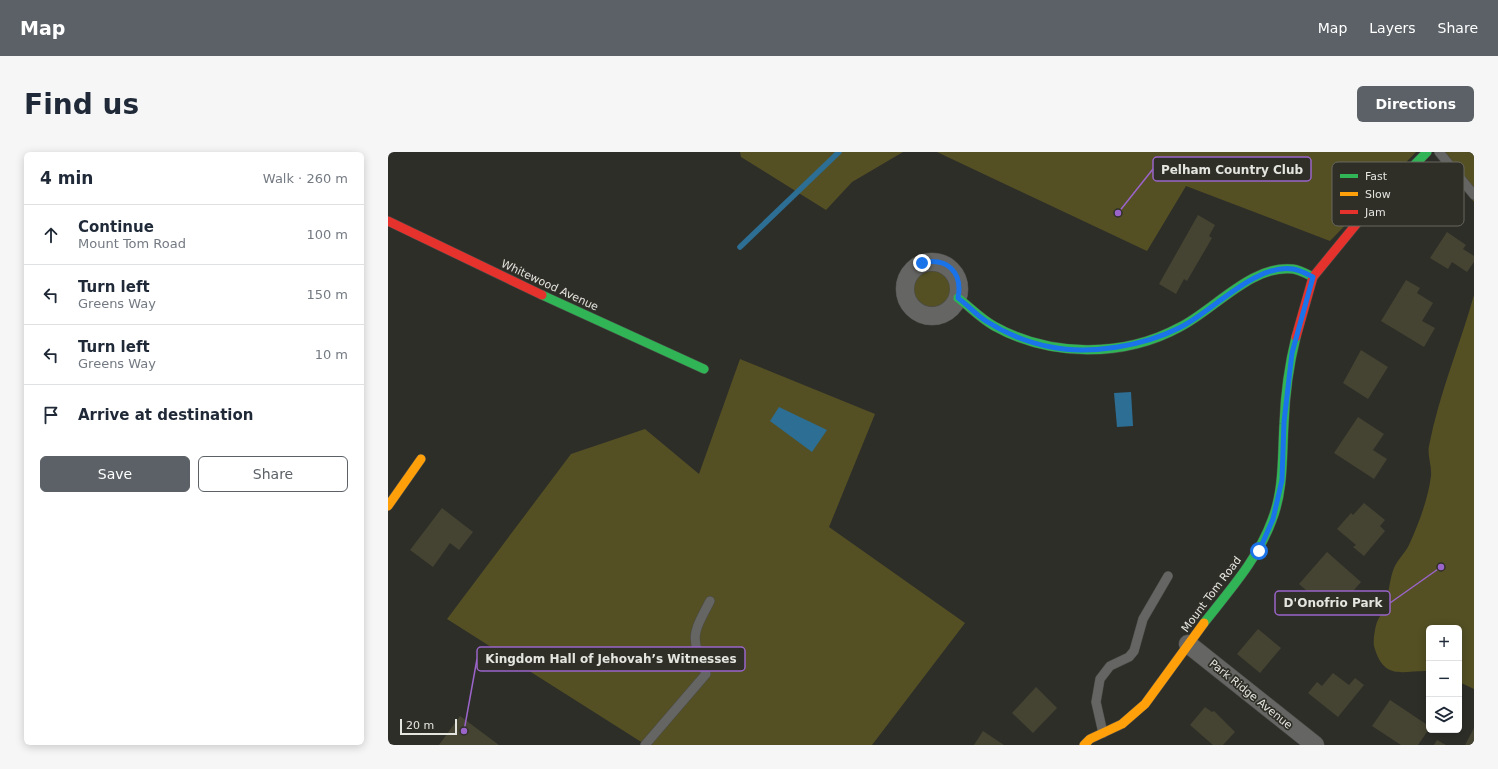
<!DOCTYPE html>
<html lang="en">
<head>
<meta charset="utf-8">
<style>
  :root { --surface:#fff; --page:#f6f6f7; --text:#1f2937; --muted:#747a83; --line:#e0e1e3; --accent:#5b6166 }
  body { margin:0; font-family:"DejaVu Sans",sans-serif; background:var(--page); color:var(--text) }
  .controls { position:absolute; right:12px; bottom:12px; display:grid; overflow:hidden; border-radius:6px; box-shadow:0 2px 10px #0003 }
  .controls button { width:36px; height:36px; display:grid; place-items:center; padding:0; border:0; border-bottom:1px solid var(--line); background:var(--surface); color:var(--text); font:20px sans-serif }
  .scale { position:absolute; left:12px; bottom:10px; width:57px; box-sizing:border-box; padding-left:4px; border:2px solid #e5e5e0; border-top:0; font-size:11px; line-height:14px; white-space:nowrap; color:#e5e5e0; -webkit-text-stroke:3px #2f2f28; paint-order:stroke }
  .stop { position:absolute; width:12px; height:12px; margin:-9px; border:3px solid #1a73e8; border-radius:50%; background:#fff }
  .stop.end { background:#1a73e8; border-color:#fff; box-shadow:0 1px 4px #0008 }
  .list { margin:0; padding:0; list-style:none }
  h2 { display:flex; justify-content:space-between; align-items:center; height:52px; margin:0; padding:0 16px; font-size:17px }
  h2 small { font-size:13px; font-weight:400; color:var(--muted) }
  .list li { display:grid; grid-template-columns:26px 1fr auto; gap:12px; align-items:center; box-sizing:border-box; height:60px; padding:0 16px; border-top:1px solid var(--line) }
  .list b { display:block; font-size:15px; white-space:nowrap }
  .list p { margin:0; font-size:13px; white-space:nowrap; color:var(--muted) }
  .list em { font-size:13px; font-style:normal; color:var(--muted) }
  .actions { display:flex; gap:8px; padding:12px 16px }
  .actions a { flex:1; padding:9px 0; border:1px solid var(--accent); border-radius:6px; text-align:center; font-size:14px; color:var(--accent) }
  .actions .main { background:var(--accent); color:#fff }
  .icon { flex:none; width:22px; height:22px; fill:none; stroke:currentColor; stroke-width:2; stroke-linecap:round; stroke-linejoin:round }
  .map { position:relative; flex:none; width:1086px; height:593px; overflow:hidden; border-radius:6px }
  header { display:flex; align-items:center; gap:24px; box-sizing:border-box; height:56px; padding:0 20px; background:var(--accent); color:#fff }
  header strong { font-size:19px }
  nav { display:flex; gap:22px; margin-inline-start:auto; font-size:14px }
  .intro { display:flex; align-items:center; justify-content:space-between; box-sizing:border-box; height:96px; padding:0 24px }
  h1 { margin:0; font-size:28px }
  .button { padding:10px 18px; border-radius:6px; background:var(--accent); color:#fff; font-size:14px; font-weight:700 }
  main { display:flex; gap:24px; padding:0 24px }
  aside { flex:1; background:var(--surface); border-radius:6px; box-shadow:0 2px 10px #0003 }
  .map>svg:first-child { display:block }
</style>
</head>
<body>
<header>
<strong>Map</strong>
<nav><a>Map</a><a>Layers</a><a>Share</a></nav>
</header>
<div class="intro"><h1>Find us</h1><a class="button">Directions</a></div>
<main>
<aside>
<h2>4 min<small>Walk · 260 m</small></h2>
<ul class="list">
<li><svg class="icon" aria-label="ahead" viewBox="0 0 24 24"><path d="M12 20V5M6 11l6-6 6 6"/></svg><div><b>Continue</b><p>Mount Tom Road</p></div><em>100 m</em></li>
<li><svg class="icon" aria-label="left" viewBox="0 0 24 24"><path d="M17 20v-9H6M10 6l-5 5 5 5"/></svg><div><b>Turn left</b><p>Greens Way</p></div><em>150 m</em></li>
<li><svg class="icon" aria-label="left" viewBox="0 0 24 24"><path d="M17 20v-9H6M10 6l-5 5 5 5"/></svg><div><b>Turn left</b><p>Greens Way</p></div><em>10 m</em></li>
<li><svg class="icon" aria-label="arrive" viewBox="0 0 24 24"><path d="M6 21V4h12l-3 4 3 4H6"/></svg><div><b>Arrive at destination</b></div></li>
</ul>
<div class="actions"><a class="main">Save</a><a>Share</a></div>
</aside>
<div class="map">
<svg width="1086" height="593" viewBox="0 0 1086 593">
  <rect width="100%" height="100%" fill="#2e2e29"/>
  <path fill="#545024" d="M352,0H515L464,30L438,58L353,5Z
    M549,0H1028L942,89L798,34L759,99Z
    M1046,0H1086V50Z
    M523 137a23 23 0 1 1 46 0a23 23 0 1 1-46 0Z
    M1086,143V537L1071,530V476H1041V519C1015,518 996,530 986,494C985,488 987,476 989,470C991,465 994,461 996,457C1001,444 1001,428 1006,416C1010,407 1017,401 1021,393C1031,371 1040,347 1043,324C1044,314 1039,303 1041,294C1051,242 1072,193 1086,143Z
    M352,207L487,262L441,375L577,471L484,593H258L59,467L183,302L257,277L311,322Z"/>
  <path fill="#2d6e94" d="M743,240L745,274L729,275L726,241Z
    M391,255L439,278L424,300L382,269Z"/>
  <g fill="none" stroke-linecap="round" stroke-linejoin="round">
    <path stroke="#2d6e94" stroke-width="5.5" d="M352,95L451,0"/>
  </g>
  <path fill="#454432" d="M810,63L827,73L821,84L824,86L799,129L796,127L788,142L771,132Z
    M1059,80L1078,93L1075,97L1086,104V110L1079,120L1064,110L1060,117L1042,106Z
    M1018,128L1032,136L1029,141L1045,151L1034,169L1047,176L1036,195L993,169Z
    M973,198L1000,215L980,247L955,231Z
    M970,265L996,282L985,298L999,307L986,327L946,301Z
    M976,351L997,368L992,374L997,379L976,404L965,395L968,393L949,377L963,361L965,363Z
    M54,356L85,380L71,398L62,391L45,415L22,398Z
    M939,400L973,430L959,446L955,443L941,458L911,432Z
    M870,477L893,496L872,521L849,502Z
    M945,521L961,533L967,526L976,533L950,565L920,541L929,530L934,534Z
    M648,535L669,556L645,581L624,561Z
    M1002,548L1041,574V577L1030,593H1013L984,574Z
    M817,555L824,560L826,559L847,580L835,593H825L802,573Z
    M72,564L111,593H51Z
    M1086,576V593H1077Z
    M595,579L616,593H586Z
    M1049,588L1058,593H1046Z"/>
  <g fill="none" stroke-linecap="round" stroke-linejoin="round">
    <g stroke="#4b4b48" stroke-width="10">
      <path id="lane" d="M1051,0L1086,43
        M715,581L708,550L712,527L722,514L741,505L746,499L755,467L780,424
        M257,593L318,522C303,484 303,485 322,449"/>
    </g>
    <g stroke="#4b4b48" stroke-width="19">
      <path id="street" d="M517 137a27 27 0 1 1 54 0a27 27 0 1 1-54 0Z
        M800,492L927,593"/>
    </g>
    <g stroke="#4b4b48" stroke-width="10">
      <path id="fast" d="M970,70L1039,0
        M154,143L316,217
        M570,146C582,155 592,166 606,174C662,205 735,206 792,175C826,158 864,112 905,117C912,118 919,122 925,125
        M816,471C841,439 870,407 884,368C896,338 894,304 896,272C897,244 901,213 908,185"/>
    </g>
    <g stroke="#4b4b48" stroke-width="10">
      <path id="slow" d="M0,354L33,307
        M696,593L702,587L734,572L757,552L816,471"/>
    </g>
    <g stroke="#4b4b48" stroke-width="10">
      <path id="jam" d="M0,69L154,143
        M908,185L925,125L970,70"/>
    </g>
    <use href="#lane" stroke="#656563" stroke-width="9"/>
    <use href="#street" stroke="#656563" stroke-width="18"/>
    <use href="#fast" stroke="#30b455" stroke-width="9"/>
    <use href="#slow" stroke="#ff9f0a" stroke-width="9"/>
    <use href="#jam" stroke="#e5322d" stroke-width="9"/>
  </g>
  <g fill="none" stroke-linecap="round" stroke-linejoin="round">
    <path stroke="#1a73e8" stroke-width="5" d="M534,111C559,105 575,120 570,146C580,153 588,163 598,169C617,181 641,191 663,195C702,203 755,194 791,176C823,161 867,111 905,117C912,118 919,122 925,125L904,201L896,270L894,328L885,367L871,399"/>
  </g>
  <g text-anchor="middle" stroke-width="3.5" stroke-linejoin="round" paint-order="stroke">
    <g font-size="11" fill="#e5e5e0" stroke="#2f2f28">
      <text transform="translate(162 133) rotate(25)" y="4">Whitewood Avenue</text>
      <text transform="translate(823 442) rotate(-53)" y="4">Mount Tom Road</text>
      <text transform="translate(863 542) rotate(39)" y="4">Park Ridge Avenue</text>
    </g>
  </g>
  <rect x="944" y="10" width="132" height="64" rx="6" fill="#2f2f28" stroke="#66665f" stroke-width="1"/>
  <rect x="952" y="22" width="18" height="4" fill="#30b455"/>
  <rect x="952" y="40" width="18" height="4" fill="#ff9f0a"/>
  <rect x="952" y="58" width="18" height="4" fill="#e5322d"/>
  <g font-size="11" fill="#e5e5e0">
    <text x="977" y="28">Fast</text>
    <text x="977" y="46">Slow</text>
    <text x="977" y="64">Jam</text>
  </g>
  <path fill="none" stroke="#9b64c9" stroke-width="1.5" d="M730 61L765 17M1053 415L1002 451M76 579L89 507"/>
  <g fill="#9b64c9" stroke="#2f2f28" stroke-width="1.5">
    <circle cx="730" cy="61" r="4"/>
    <circle cx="1053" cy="415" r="4"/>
    <circle cx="76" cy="579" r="4"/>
  </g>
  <g fill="#2f2f28" stroke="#9b64c9" stroke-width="1.5">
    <rect x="765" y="5" width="158" height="24" rx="4"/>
    <rect x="887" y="439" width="115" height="24" rx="4"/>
    <rect x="89" y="495" width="268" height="24" rx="4"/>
  </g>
  <g font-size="12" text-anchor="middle" font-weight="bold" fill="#e5e5e0">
    <text x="844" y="22">Pelham Country Club</text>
    <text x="945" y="455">D'Onofrio Park</text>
    <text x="223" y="511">Kingdom Hall of Jehovah’s Witnesses</text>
  </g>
</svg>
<div class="controls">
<button>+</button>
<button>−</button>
<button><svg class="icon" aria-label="layers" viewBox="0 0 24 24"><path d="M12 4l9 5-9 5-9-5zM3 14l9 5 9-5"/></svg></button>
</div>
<div class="scale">20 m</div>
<div class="stop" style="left:871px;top:399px"></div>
<div class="stop end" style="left:534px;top:111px"></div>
</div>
</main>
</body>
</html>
